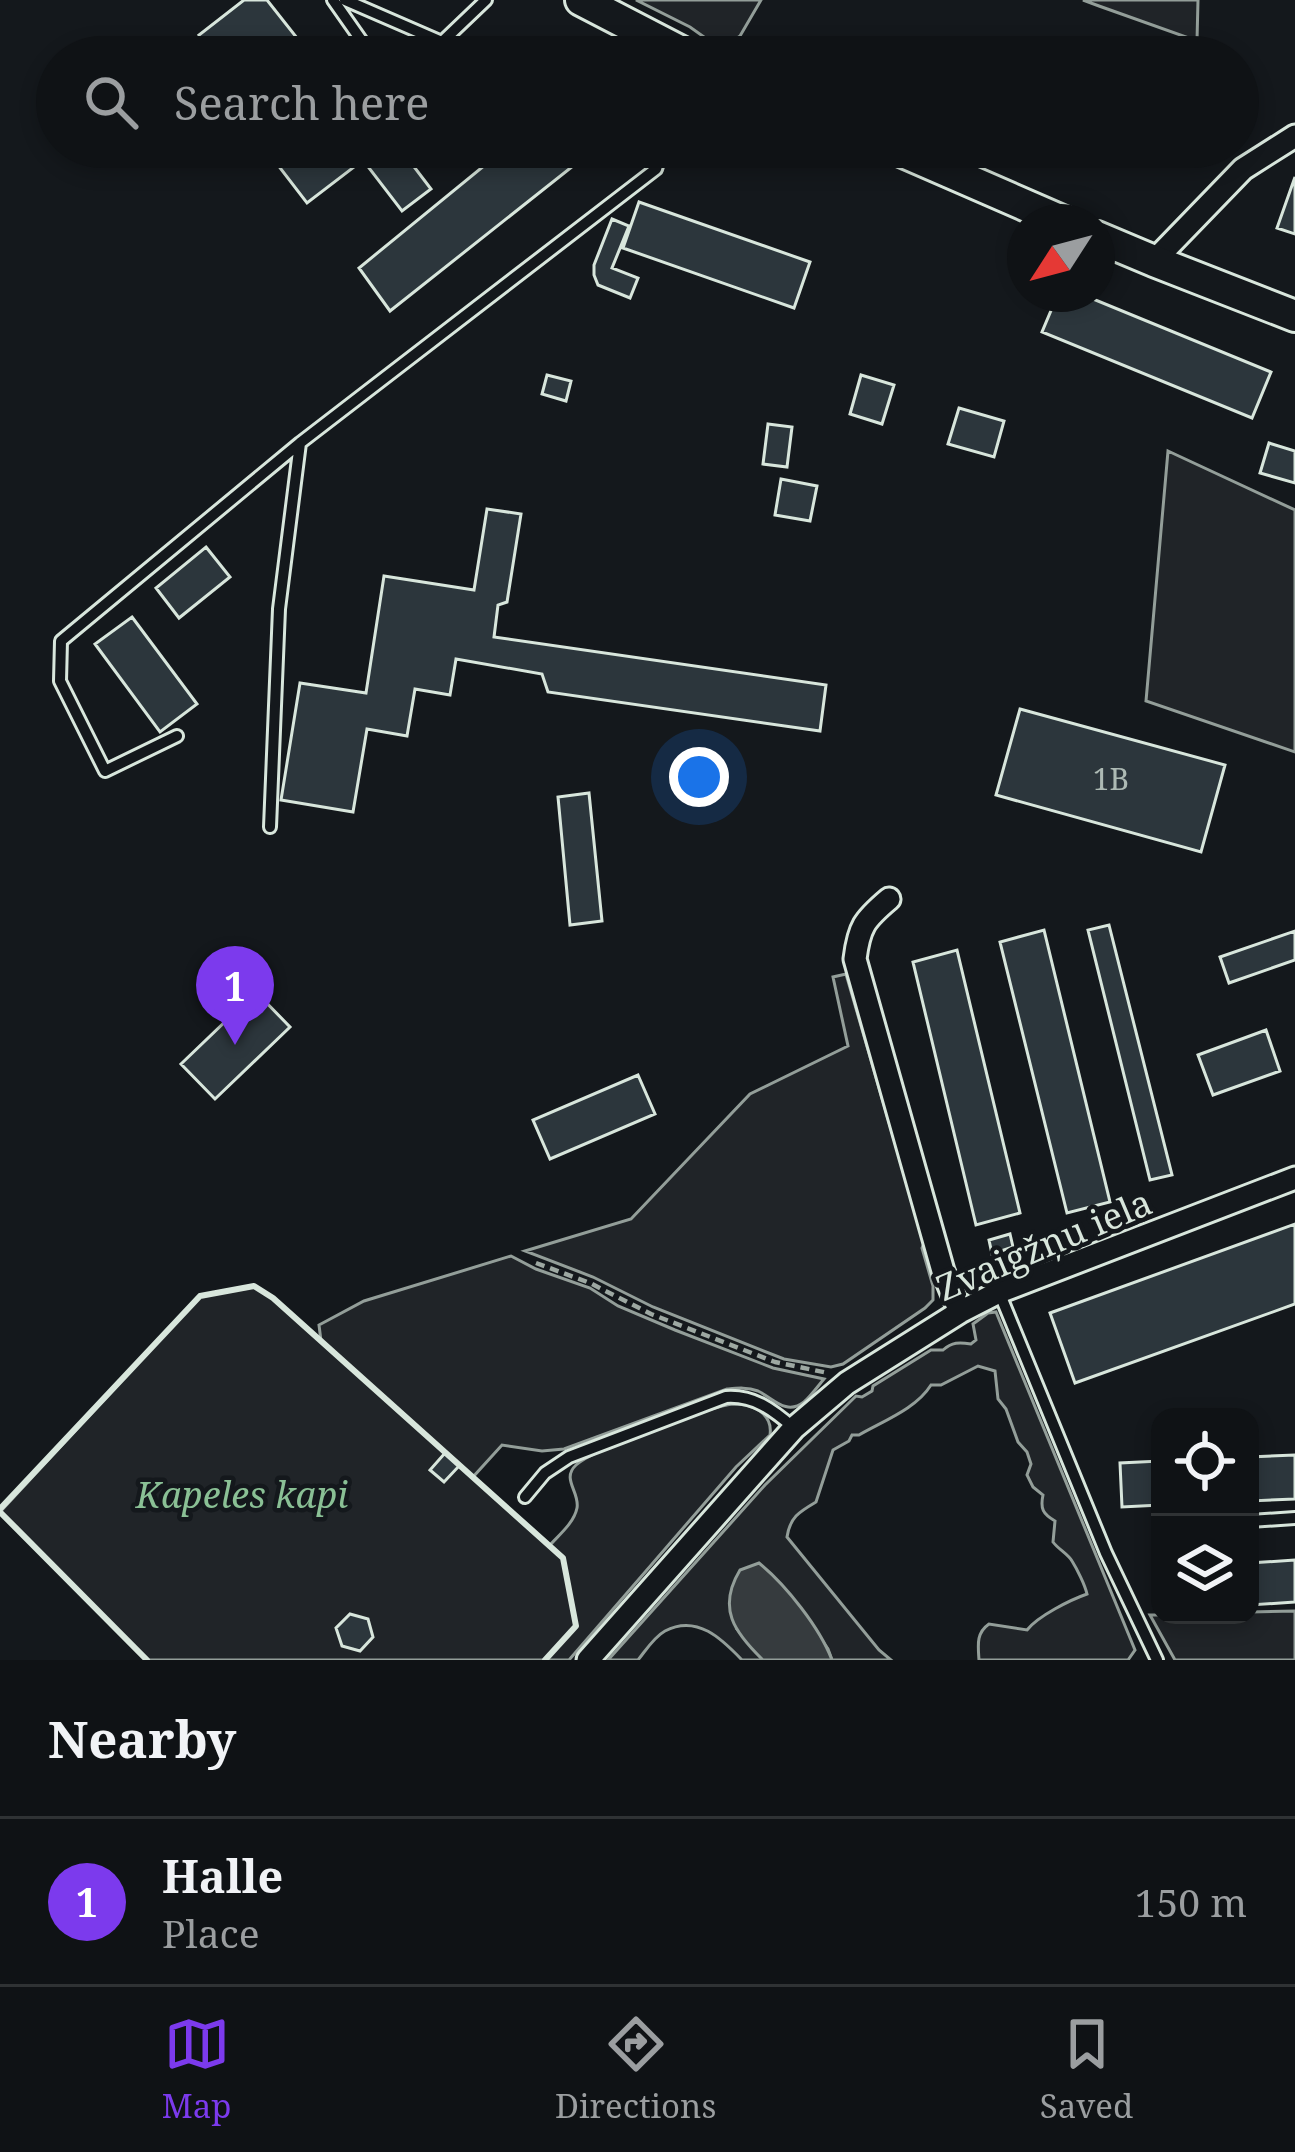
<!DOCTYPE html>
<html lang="en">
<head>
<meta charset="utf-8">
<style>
  :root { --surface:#0f1215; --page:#181b1e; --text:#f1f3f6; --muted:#9b9ea0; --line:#2f3234; --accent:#7c3aed }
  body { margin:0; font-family:"Noto Serif",serif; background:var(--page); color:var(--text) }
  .controls { position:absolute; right:36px; bottom:36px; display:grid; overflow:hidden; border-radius:24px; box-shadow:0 6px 18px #0003 }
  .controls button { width:108px; height:108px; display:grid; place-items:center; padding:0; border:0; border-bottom:3px solid var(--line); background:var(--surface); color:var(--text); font:60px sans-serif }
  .compass { position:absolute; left:1007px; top:204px; width:108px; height:108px; border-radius:50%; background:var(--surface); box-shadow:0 6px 18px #0003; rotate:234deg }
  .you { position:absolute; left:699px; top:777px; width:42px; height:42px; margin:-30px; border:9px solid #fff; border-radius:50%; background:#1a73e8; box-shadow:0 0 0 18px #1a73e833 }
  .badge { display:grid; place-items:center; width:78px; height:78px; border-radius:50%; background:var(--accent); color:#fff; font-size:39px; font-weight:700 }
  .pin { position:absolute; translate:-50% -99px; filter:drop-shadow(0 3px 6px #0008) }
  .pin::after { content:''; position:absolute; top:63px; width:42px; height:36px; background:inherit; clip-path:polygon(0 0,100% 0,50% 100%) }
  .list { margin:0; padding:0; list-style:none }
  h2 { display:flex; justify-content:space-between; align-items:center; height:156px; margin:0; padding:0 48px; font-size:51px }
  h2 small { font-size:39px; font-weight:400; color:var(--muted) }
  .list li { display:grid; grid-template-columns:78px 1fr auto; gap:36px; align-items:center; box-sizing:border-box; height:168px; padding:0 48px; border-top:3px solid var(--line) }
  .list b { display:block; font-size:45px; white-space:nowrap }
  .list p { margin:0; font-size:39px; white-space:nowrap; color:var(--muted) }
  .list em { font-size:39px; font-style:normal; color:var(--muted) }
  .icon { flex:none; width:66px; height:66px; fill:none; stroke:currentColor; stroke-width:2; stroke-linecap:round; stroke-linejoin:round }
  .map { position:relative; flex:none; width:1295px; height:1660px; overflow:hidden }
  .search { position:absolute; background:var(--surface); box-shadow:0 6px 18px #0003; left:36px; right:36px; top:36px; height:132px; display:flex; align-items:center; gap:30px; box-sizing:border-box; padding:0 42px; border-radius:66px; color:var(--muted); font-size:45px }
  .sheet { height:324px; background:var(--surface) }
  nav { display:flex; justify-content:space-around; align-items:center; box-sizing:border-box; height:168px; border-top:3px solid var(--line); background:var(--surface); font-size:33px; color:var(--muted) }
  nav a { display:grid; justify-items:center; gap:6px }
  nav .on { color:var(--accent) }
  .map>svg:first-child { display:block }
</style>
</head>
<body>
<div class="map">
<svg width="1295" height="1660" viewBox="0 0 1295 1660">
  <rect width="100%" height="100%" fill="#14181c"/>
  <path fill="#202428" stroke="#939e99" stroke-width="3" d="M636,0H761L740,36L724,47L711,42L690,27Z
    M1083,0H1198L1197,41L1099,6Z
    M1168,451L1295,510V752L1146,701Z
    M846,974L924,1243L922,1248L933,1286V1300L925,1308L843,1364L831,1367L784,1359L653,1307L593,1277L525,1251L631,1219L750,1094L848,1046L833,977Z
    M511,1256L536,1269L590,1288L618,1306L675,1330L773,1368L824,1379C818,1386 811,1396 804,1402C786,1416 773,1398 758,1391C747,1387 738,1388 727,1389L564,1449L542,1451L502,1445L473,1477L549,1546C559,1535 574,1523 577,1508C580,1492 561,1479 576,1465C591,1450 712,1405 734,1404C754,1404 773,1414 770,1435L736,1467L569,1660H147L0,1512L200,1296L254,1286L273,1298L321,1341L319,1325L364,1301Z
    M996,1312L1135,1650L1128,1660H979C978,1645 976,1633 989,1624L1027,1630C1038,1616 1070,1600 1087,1594C1085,1585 1077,1569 1072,1561C1068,1554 1058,1549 1053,1542L1055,1521C1043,1514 1040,1509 1043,1495L1033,1487L1027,1475L1031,1464L1027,1452L1018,1442L1006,1409L998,1399L995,1371L978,1366L941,1385H931C916,1409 883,1421 859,1435H852L849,1441L833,1450L816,1502C799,1512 790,1517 787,1537L879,1650L891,1660H832L828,1649L791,1596L737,1629L763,1660H742C722,1639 697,1614 665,1631C654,1637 646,1650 638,1660H608L765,1485L856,1396L862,1397L872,1391L873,1386L931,1350H943C952,1342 959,1342 971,1344L976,1340L973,1324L988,1313Z
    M1295,1611V1660H1175L1150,1615H1250V1612Z"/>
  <path fill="#363b3e" stroke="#939e99" stroke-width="3" d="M759,1563C786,1585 820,1628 832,1660H763C734,1632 717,1608 740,1570Z"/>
  <path fill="#2c363c" stroke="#d8e6dc" stroke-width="3" d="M244,0H267L312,57H216L199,35Z
    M264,147H399L431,189L402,211L363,160L307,203Z
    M507,147H597L390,311L359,268Z
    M1295,177V234L1277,228Z
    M639,202L810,262L794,308L623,248Z
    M612,219L629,226L612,268L638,278L630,298L598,285L594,275V265Z
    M1058,294H1081L1271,372L1252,418L1042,332Z
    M547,375L571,381L566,401L542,394Z
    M861,375L894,385L882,424L850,414Z
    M959,408L1004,421L994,457L948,444Z
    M768,424L792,427L787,467L763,464Z
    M1269,443L1295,451V483L1260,473Z
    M781,479L817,486L810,521L775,515Z
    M487,509L521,514L507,602L498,605L494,637L826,685L820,731L548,692L542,674L456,659L450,695L415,689L407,736L367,729L353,812L281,800L300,683L366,693L384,576L474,590Z
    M206,547L230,577L179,618L156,588Z
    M132,617L197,704L160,732L95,644Z
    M1020,709L1225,765L1201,852L996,795Z
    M589,793L602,921L570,925L558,797Z
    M1109,925L1172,1175L1150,1180L1088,930Z
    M1044,930L1110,1202L1067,1213L1000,942Z
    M1295,931V960L1229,983L1220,957Z
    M957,950L1020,1213L976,1225L913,962Z
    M256,992L290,1027L215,1099L181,1064Z
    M1266,1030L1280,1071L1213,1095L1198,1055Z
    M638,1075L655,1114L550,1159L533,1120Z
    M1295,1224V1304L1075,1383L1050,1313Z
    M1010,1234L1013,1247L992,1254L989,1240Z
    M445,1453L460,1465L444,1482L430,1470Z
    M1295,1455V1499L1250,1501V1457Z
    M1160,1461V1505L1122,1507L1120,1463Z
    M1295,1560V1602L1250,1605V1563Z
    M350,1614L368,1619L373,1637L360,1651L342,1646L336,1628Z"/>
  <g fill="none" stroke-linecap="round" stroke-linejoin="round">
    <g stroke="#d8e6dc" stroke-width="16">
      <path id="lane" d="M333,0L373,57
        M345,0L442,42L486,0
        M425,57L442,42
        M177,736L105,771L60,681L61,641L300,443
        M270,827L279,609L300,443L656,169L663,147
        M999,1292L1106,1553L1157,1660
        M525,1497L545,1473L569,1457L726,1397C754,1395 773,1410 794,1428
        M1250,1521L1295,1518"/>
    </g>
    <g stroke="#d8e6dc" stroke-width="27">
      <path id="street" d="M1154,261L1243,169L1295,136
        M889,899C864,920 859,927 855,959L943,1271L960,1312
        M588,1660L794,1428L847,1383L960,1312L999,1292L1295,1178"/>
    </g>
    <g stroke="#d8e6dc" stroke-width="36">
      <path id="secondary" d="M581,0L691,57
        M892,147L1064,222
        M1097,237L1154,261L1295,316"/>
    </g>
    <path stroke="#9da8a2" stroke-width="4.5" stroke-dasharray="9 6" stroke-linecap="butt" d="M536,1263L590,1283L651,1314L775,1362L828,1373"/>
    <use href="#lane" stroke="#14181c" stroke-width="10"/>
    <use href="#street" stroke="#14181c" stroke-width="21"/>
    <use href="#secondary" stroke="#14181c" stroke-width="30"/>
    <path stroke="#d8e6dc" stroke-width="6" d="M0,1509L200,1296L254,1286L273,1298L563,1558L576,1626L545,1660
      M0,1512L147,1660"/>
  </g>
  <g text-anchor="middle" stroke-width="9" stroke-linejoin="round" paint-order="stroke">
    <g font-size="30" fill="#adbab4">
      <text x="1111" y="790">1B</text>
    </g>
    <g font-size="36" fill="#d8e6dc" stroke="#14181c">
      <text transform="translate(1044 1245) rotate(-23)" y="13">Zvaigžņu iela</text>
    </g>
    <g font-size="36" font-style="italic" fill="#8ac095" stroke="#14181c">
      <text x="242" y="1508">Kapeles kapi</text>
    </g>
  </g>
</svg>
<div class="controls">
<button><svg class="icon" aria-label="locate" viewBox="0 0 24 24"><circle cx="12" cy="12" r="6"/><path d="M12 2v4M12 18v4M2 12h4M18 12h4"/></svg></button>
<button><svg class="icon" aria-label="layers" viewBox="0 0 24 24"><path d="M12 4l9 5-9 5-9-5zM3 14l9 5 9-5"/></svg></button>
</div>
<svg class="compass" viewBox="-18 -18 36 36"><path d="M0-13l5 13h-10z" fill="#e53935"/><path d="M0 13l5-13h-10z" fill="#9b9ea0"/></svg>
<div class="you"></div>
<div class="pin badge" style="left:235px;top:1045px">1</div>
<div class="search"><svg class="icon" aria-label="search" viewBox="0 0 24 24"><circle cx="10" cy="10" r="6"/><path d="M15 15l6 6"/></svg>Search here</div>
</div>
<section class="sheet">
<h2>Nearby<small></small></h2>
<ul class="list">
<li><span class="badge">1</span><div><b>Halle</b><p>Place</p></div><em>150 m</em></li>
</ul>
</section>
<nav>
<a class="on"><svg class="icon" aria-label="map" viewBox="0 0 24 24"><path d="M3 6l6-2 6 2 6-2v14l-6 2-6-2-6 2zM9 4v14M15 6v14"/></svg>Map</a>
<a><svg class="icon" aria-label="directions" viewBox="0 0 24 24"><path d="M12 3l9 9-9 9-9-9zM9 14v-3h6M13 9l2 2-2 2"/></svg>Directions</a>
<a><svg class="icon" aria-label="saved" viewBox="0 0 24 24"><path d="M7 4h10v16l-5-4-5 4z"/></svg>Saved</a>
</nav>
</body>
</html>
